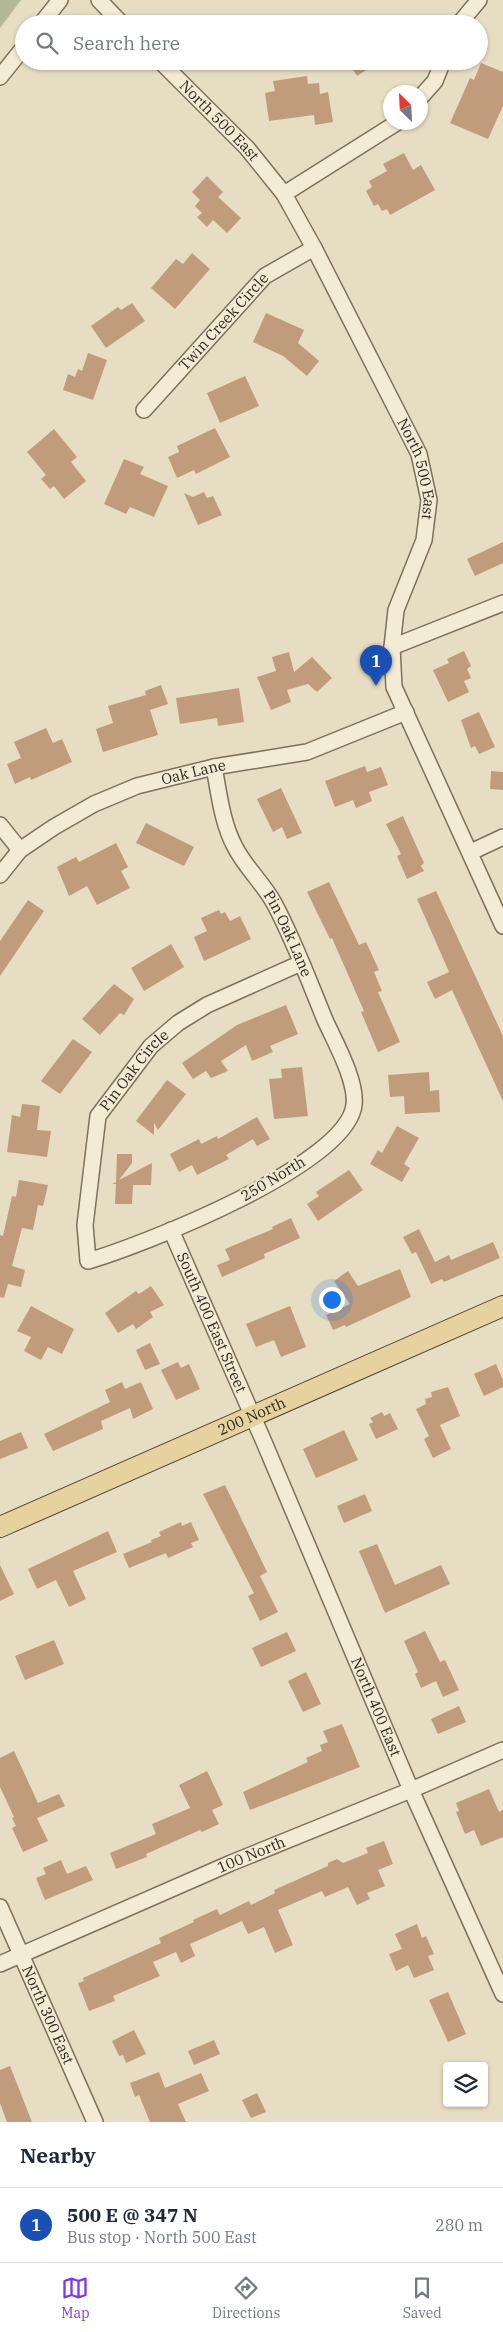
<!DOCTYPE html>
<html lang="en">
<head>
<meta charset="utf-8">
<style>
  :root { --surface:#fff; --page:#f2f2f3; --text:#1f2937; --muted:#747a83; --line:#e0e1e3; --accent:#7c3aed }
  body { margin:0; font-family:"IBM Plex Serif",serif; background:var(--page); color:var(--text) }
  .controls { position:absolute; right:15px; bottom:15px; display:grid; overflow:hidden; border-radius:5px; box-shadow:0 1px 4px #0004 }
  .controls button { width:45px; height:45px; display:grid; place-items:center; padding:0; border:0; border-bottom:1px solid var(--line); background:var(--surface); color:var(--text); font:25px sans-serif }
  .compass { position:absolute; left:383px; top:85px; width:45px; height:45px; border-radius:50%; background:var(--surface); box-shadow:0 1px 4px #0004; rotate:336deg }
  .you { position:absolute; left:331px; top:1299px; width:18px; height:18px; margin:-12px; border:4px solid #fff; border-radius:50%; background:#1a73e8; box-shadow:0 0 0 8px #1a73e833 }
  .badge { display:grid; place-items:center; width:32px; height:32px; border-radius:50%; background:var(--accent); color:#fff; font-size:16px; font-weight:700 }
  .pin { position:absolute; translate:-50% -41px; filter:drop-shadow(0 1px 2px #0008) }
  .pin::after { content:''; position:absolute; top:26px; width:18px; height:15px; background:inherit; clip-path:polygon(0 0,100% 0,50% 100%) }
  .list { margin:0; padding:0; list-style:none }
  h2 { display:flex; justify-content:space-between; align-items:center; height:65px; margin:0; padding:0 20px; font-size:21px }
  h2 small { font-size:16px; font-weight:400; color:var(--muted) }
  .list li { display:grid; grid-template-columns:32px 1fr auto; gap:15px; align-items:center; box-sizing:border-box; height:75px; padding:0 20px; border-top:1px solid var(--line) }
  .list b { display:block; font-size:19px; white-space:nowrap }
  .list p { margin:0; font-size:16px; white-space:nowrap; color:var(--muted) }
  .list em { font-size:16px; font-style:normal; color:var(--muted) }
  .icon { flex:none; width:28px; height:28px; fill:none; stroke:currentColor; stroke-width:2; stroke-linecap:round; stroke-linejoin:round }
  .map { position:relative; flex:none; width:503px; height:2122px; overflow:hidden }
  .search { position:absolute; background:var(--surface); box-shadow:0 1px 4px #0004; left:15px; right:15px; top:15px; height:55px; display:flex; align-items:center; gap:12px; box-sizing:border-box; padding:0 18px; border-radius:28px; color:var(--muted); font-size:19px }
  .sheet { height:140px; background:var(--surface) }
  nav { display:flex; justify-content:space-around; align-items:center; box-sizing:border-box; height:70px; border-top:1px solid var(--line); background:var(--surface); font-size:14px; color:var(--muted) }
  nav a { display:grid; justify-items:center; gap:2px }
  nav .on { color:var(--accent) }
  .map>svg:first-child { display:block }
</style>
</head>
<body>
<div class="map">
<svg width="503" height="2122" viewBox="0 0 503 2122">
  <rect width="100%" height="100%" fill="#e7ddc2"/>
  <path fill="#b3b996" d="M0,0H21L0,28Z"/>
  <path fill="#c09c7d" d="M348,61H380L357,76Z
    M481,63L503,72V106L488,139L450,123L470,78L474,80Z
    M307,76L308,84L319,83L320,94L328,92L333,122L315,125L314,115L269,121L265,93L275,91L273,81Z
    M404,153L413,170L421,165L435,190L390,215L387,209L382,211L378,204L374,206L366,191L372,187L369,181L387,171L383,164Z
    M207,176L223,192L218,197L241,218L227,233L213,220L207,227L197,217L202,213L195,206L200,200L192,192Z
    M192,253L210,269L175,309L151,288L176,259L183,264Z
    M132,303L145,321L106,348L91,326L118,307L121,310Z
    M266,313L304,330L298,343L319,361L307,376L283,356L253,342Z
    M88,353L107,360L93,400L63,390L68,374L75,377L78,369L82,371Z
    M245,376L259,406L220,423L207,393Z
    M215,428L230,457L196,474L194,470L177,478L168,457L179,452L177,446Z
    M54,429L77,457L71,462L86,481L64,499L54,486L50,489L41,479L46,475L27,452Z
    M124,459L144,467L140,474L168,486L154,517L130,507L126,514L104,504Z
    M204,492L207,498L213,496L222,515L198,525L184,493L193,497Z
    M503,542V563L475,576L467,559Z
    M464,651L471,666L467,669L471,678L464,681L469,692L448,702L433,670L449,663L447,659Z
    M289,652L294,672L312,657L332,678L317,692L308,684L287,690L291,702L271,710L257,677L276,671L272,657Z
    M161,685L168,704L150,710L158,735L103,752L96,729L113,723L108,706L146,695L145,691Z
    M239,688L244,722L218,726L217,718L180,724L176,698Z
    M479,712L495,747L479,754L475,746L471,748L461,720Z
    M46,728L53,743L62,739L72,762L31,780L30,777L15,784L7,764L21,758L14,742Z
    M365,766L367,772L381,767L388,785L369,792L372,801L356,808L353,800L335,807L325,781Z
    M491,771L503,772V790L490,789Z
    M281,788L302,833L287,839L282,827L273,832L257,799Z
    M403,816L424,863L421,866L424,871L407,879L397,856L401,854L386,824Z
    M146,823L194,847L184,866L136,843Z
    M116,843L128,867L121,871L130,888L97,905L87,886L69,896L57,867L76,857L79,862Z
    M329,882L359,945L366,942L379,970L374,972L382,991L378,992L400,1042L378,1052L361,1012L364,1011L332,938L330,939L307,892Z
    M436,891L503,1036V1101L452,990L435,999L427,982L449,972L417,899Z
    M28,900L44,911L0,976V941Z
    M219,910L221,914L225,912L230,921L240,916L251,939L204,961L194,937L207,931L201,918Z
    M171,944L184,967L144,991L131,968Z
    M114,984L134,999L124,1015L120,1013L100,1035L82,1019Z
    M286,1005L298,1034L270,1046L273,1052L252,1061L246,1045L221,1061L228,1071L211,1078L206,1071L193,1079L182,1063L237,1025Z
    M73,1039L92,1052L60,1094L41,1081Z
    M302,1067L308,1116L274,1119L269,1079L282,1078L281,1069Z
    M429,1072L430,1091L439,1090L440,1112L405,1114L404,1096L390,1097L388,1075Z
    M167,1080L186,1094L158,1130L154,1123V1135L136,1121Z
    M22,1104L40,1106L37,1130L51,1131L47,1157L7,1152L12,1115L20,1117Z
    M257,1117L270,1139L257,1146L253,1139L226,1155L229,1159L197,1175L192,1165L179,1172L170,1154L199,1139L201,1144L217,1136L218,1139Z
    M397,1126L419,1138L404,1164L410,1168L402,1182L370,1164L378,1150L382,1153Z
    M117,1154H132V1163L119,1180L152,1163L151,1185H133L132,1204H115L116,1184H112L116,1182Z
    M349,1170L363,1190L318,1221L307,1204L319,1196L316,1192Z
    M19,1180L48,1185L43,1206L38,1205L33,1230L22,1228L12,1266L25,1270L21,1287L8,1284L4,1298L0,1297V1235L3,1236L12,1196L16,1197Z
    M291,1218L300,1238L264,1254L265,1258L222,1277L217,1265L230,1260L225,1249L273,1229L272,1227Z
    M419,1229L435,1262L449,1255L451,1260L493,1242L500,1258L444,1282L442,1279L431,1284L416,1252L412,1254L403,1237Z
    M400,1269L411,1297L346,1327L345,1325L333,1330L326,1315L350,1304L334,1281L348,1271L358,1286Z
    M151,1286L164,1305L150,1312L153,1317L136,1329L133,1324L118,1333L105,1313L136,1291L139,1294Z
    M31,1306L74,1329L62,1354L48,1347L41,1360L24,1351L31,1337L17,1331Z
    M290,1306L306,1347L281,1357L274,1340L256,1347L246,1324Z
    M150,1343L160,1364L145,1370L136,1350Z
    M178,1362L181,1368L189,1364L200,1389L176,1400L161,1370Z
    M496,1364L503,1380V1387L484,1396L474,1374Z
    M122,1382L125,1389L141,1382L153,1409L133,1419L130,1408L101,1421L103,1429L53,1451L44,1434L110,1402L105,1390Z
    M448,1387L460,1416L440,1425L451,1449L433,1458L424,1439L429,1436L416,1409L426,1404L425,1399L432,1397L431,1392Z
    M382,1412L384,1416L390,1413L398,1429L376,1439L369,1424L373,1422L370,1418Z
    M344,1430L358,1460L316,1478L303,1449Z
    M21,1432L28,1448L0,1459V1441Z
    M225,1485L267,1572L260,1576L278,1612L260,1621L248,1596L254,1593L203,1494Z
    M365,1494L372,1511L344,1523L337,1506Z
    M181,1522L182,1526L191,1522L199,1540L191,1543L193,1547L168,1558L166,1553L129,1568L123,1554L152,1542L151,1540L161,1536L159,1532Z
    M108,1531L117,1552L73,1571L86,1599L69,1607L56,1580L37,1589L28,1569Z
    M377,1544L395,1585L441,1565L450,1584L385,1613L359,1551Z
    M0,1565L14,1594L0,1601Z
    M425,1631L440,1662L445,1660L459,1690L443,1697L436,1681L421,1688L415,1674L418,1672L404,1641Z
    M287,1632L296,1651L261,1667L252,1648Z
    M54,1640L64,1664L25,1680L15,1656Z
    M306,1672L321,1704L303,1712L288,1681Z
    M459,1706L466,1722L438,1734L431,1719Z
    M342,1724L360,1767L250,1810L243,1792L308,1762L306,1758L322,1751L320,1745L328,1742L323,1731Z
    M14,1751L38,1803L59,1794L65,1806L37,1818L48,1841L23,1852L12,1828L16,1826L12,1818L14,1817L0,1787V1758Z
    M207,1771L223,1805L212,1810L219,1824L202,1832L200,1830L146,1854L147,1857L116,1869L110,1853L156,1834L152,1824L190,1808L179,1785Z
    M489,1789L499,1812L503,1810V1837L481,1846L474,1830L465,1834L456,1812L459,1811L456,1803Z
    M384,1841L393,1864L378,1870L385,1886L367,1893L370,1899L357,1905L348,1887L325,1897L322,1891L278,1910L293,1945L275,1953L264,1927L248,1934L242,1921L190,1944L195,1956L181,1963L176,1952L153,1962L160,1976L113,1996L115,2001L89,2011L78,1983L84,1981L83,1978L161,1943L159,1938L194,1922L193,1920L217,1909L220,1915L249,1901L251,1905L275,1893L274,1890L328,1866V1863L337,1859L343,1863L368,1853L366,1848Z
    M61,1860L67,1874L86,1866L93,1880L45,1900L36,1878L46,1874L43,1868Z
    M417,1924L422,1938L426,1936L434,1954L428,1956L434,1970L414,1978L408,1965L396,1971L389,1954L402,1949L395,1934Z
    M448,1992L466,2034L448,2042L429,2000Z
    M134,2030L146,2054L126,2063L123,2055L119,2056L112,2041Z
    M214,2040L220,2054L194,2065L188,2051Z
    M10,2066L32,2122H7L0,2103V2070Z
    M159,2072L165,2088L201,2073L209,2091L178,2104L186,2122H150L139,2095L135,2097L130,2083Z
    M257,2093L266,2112L251,2118L242,2100Z"/>
  <g fill="none" stroke-linecap="round" stroke-linejoin="round">
    <g stroke="#7e705c" stroke-width="18">
      <g id="minor">
        <path d="M99,0L122,24"/>
        <path d="M41,24L60,0"/>
        <path d="M459,24L479,0"/>
        <path id="s1" d="M160,61L247,148L284,194L314,248L419,454L429,500L424,540L396,610L392,647L394,687L503,926"/>
        <path d="M0,77L24,47"/>
        <path d="M420,98L435,81L443,61"/>
        <path d="M284,194L398,122"/>
        <path id="s2" d="M144,410L265,276L314,248"/>
        <path d="M392,647L503,603"/>
        <path id="s3" d="M214,767C219,793 222,823 235,847C245,867 263,883 274,903C294,940 309,981 325,1020C335,1042 357,1081 354,1105C347,1165 143,1245 88,1261L85,1225L98,1116L151,1046L178,1023L207,1005L301,963"/>
        <path d="M0,825L20,850"/>
        <path d="M471,852L503,837"/>
        <path id="s4" d="M0,875L20,850L54,827L94,804L137,786L214,767L307,752L406,712"/>
        <path id="s5" d="M171,1230L264,1442L411,1790L503,1994"/>
        <path id="s6" d="M0,1907L95,2122"/>
        <path id="s7" d="M0,1964L231,1863L411,1790L503,1750"/>
      </g>
    </g>
    <g stroke="#4c3e30" stroke-width="22">
      <g id="major">
        <path id="s8" d="M0,1527L503,1306"/>
      </g>
    </g>
    <use href="#minor" stroke="#f3ebd4" stroke-width="15"/>
    <use href="#major" stroke="#e6d29e" stroke-width="20"/>
  </g>
  <g text-anchor="middle" stroke-width="4.5" stroke-linejoin="round" paint-order="stroke">
    <g font-size="15" fill="#30271e" stroke="#efe8d1">
      <text dy="5" stroke="none"><textPath href="#s1" startOffset="84">North 500 East</textPath></text>
      <text dy="5" stroke="none"><textPath href="#s2" startOffset="119">Twin Creek Circle</textPath></text>
      <text dy="5" stroke="none"><textPath href="#s1" startOffset="489">North 500 East</textPath></text>
      <text dy="5" stroke="none"><textPath href="#s4" startOffset="224">Oak Lane</textPath></text>
      <text dy="5" stroke="none"><textPath href="#s3" startOffset="185">Pin Oak Lane</textPath></text>
      <text dy="5" stroke="none"><textPath href="#s3" startOffset="890">Pin Oak Circle</textPath></text>
      <text transform="translate(273 1179) rotate(-31)" y="5">250 North</text>
      <text dy="5" stroke="none"><textPath href="#s5" startOffset="101">South 400 East Street</textPath></text>
      <text dy="5" stroke="none"><textPath href="#s8" startOffset="275">200 North</textPath></text>
      <text dy="5" stroke="none"><textPath href="#s5" startOffset="519">North 400 East</textPath></text>
      <text dy="5" stroke="none"><textPath href="#s7" startOffset="274">100 North</textPath></text>
      <text dy="5" stroke="none"><textPath href="#s6" startOffset="118">North 300 East</textPath></text>
    </g>
  </g>
</svg>
<div class="controls">
<button><svg class="icon" aria-label="layers" viewBox="0 0 24 24"><path d="M12 4l9 5-9 5-9-5zM3 14l9 5 9-5"/></svg></button>
</div>
<svg class="compass" viewBox="-18 -18 36 36"><path d="M0-13l5 13h-10z" fill="#e53935"/><path d="M0 13l5-13h-10z" fill="#747a83"/></svg>
<div class="you"></div>
<div class="pin badge" style="left:376px;top:686px;background:#1a4fb4">1</div>
<div class="search"><svg class="icon" aria-label="search" viewBox="0 0 24 24"><circle cx="10" cy="10" r="6"/><path d="M15 15l6 6"/></svg>Search here</div>
</div>
<section class="sheet">
<h2>Nearby<small></small></h2>
<ul class="list">
<li><span class="badge" style="background:#1a4fb4">1</span><div><b>500 E @ 347 N</b><p>Bus stop · North 500 East</p></div><em>280 m</em></li>
</ul>
</section>
<nav>
<a class="on"><svg class="icon" aria-label="map" viewBox="0 0 24 24"><path d="M3 6l6-2 6 2 6-2v14l-6 2-6-2-6 2zM9 4v14M15 6v14"/></svg>Map</a>
<a><svg class="icon" aria-label="directions" viewBox="0 0 24 24"><path d="M12 3l9 9-9 9-9-9zM9 14v-3h6M13 9l2 2-2 2"/></svg>Directions</a>
<a><svg class="icon" aria-label="saved" viewBox="0 0 24 24"><path d="M7 4h10v16l-5-4-5 4z"/></svg>Saved</a>
</nav>
</body>
</html>
